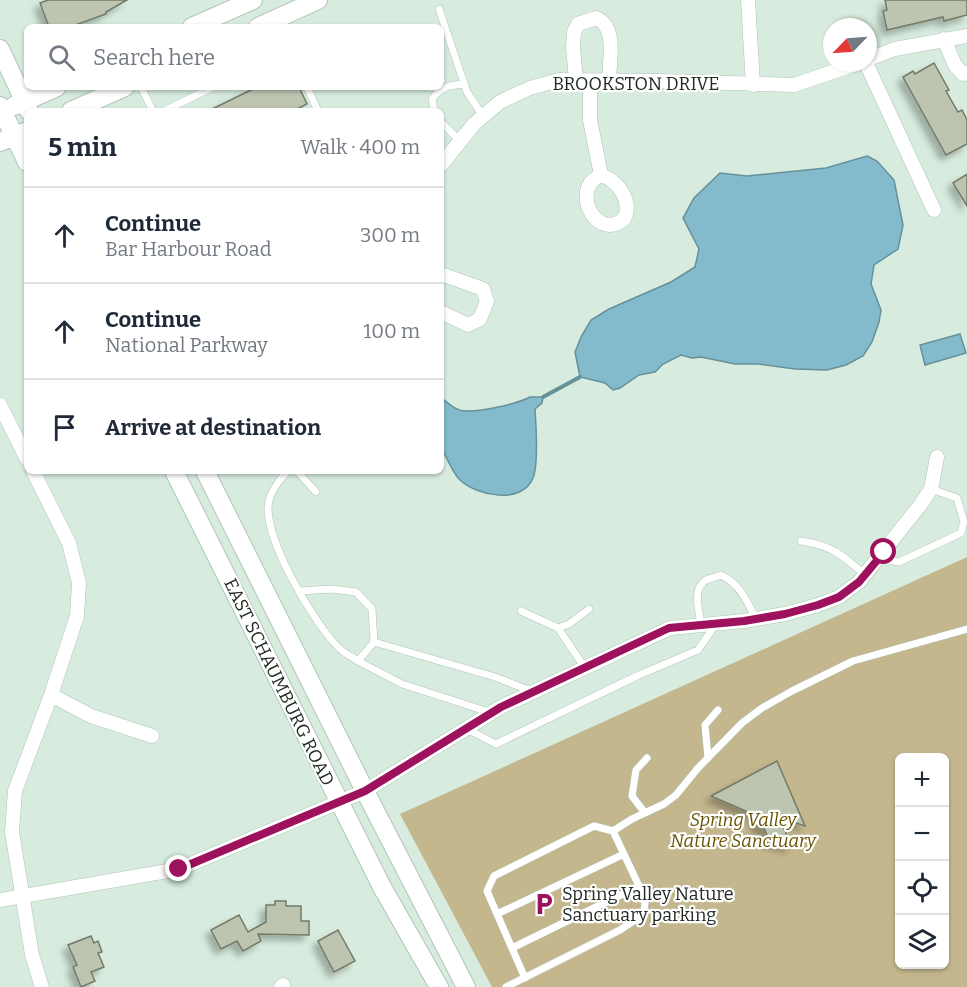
<!DOCTYPE html>
<html lang="en">
<head>
<meta charset="utf-8">
<style>
  :root { --surface:#fff; --page:#f6f6f7; --text:#1f2937; --muted:#747a83; --line:#e0e1e3 }
  body { margin:0; font-family:Bitter,serif; background:var(--page); color:var(--text) }
  .controls { position:absolute; right:18px; bottom:18px; display:grid; overflow:hidden; border-radius:9px; box-shadow:0 2px 4px #0004 }
  .controls button { width:54px; height:54px; display:grid; place-items:center; padding:0; border:0; border-bottom:2px solid var(--line); background:var(--surface); color:var(--text); font:30px sans-serif }
  .compass { position:absolute; left:823px; top:18px; width:54px; height:54px; border-radius:50%; background:var(--surface); box-shadow:0 2px 4px #0004; rotate:245deg }
  .stop { position:absolute; width:18px; height:18px; margin:-14px; border:4px solid #9e115d; border-radius:50%; background:#fff }
  .stop.end { background:#9e115d; border-color:#fff; box-shadow:0 2px 6px #0008 }
  .list { margin:0; padding:0; list-style:none }
  h2 { display:flex; justify-content:space-between; align-items:center; height:78px; margin:0; padding:0 24px; font-size:26px }
  h2 small { font-size:20px; font-weight:400; color:var(--muted) }
  .list li { display:grid; grid-template-columns:39px 1fr auto; gap:18px; align-items:center; box-sizing:border-box; height:96px; padding:0 24px; border-top:2px solid var(--line) }
  .list b { display:block; font-size:22px; white-space:nowrap }
  .list p { margin:0; font-size:20px; white-space:nowrap; color:var(--muted) }
  .list em { font-size:20px; font-style:normal; color:var(--muted) }
  .icon { flex:none; width:33px; height:33px; fill:none; stroke:currentColor; stroke-width:2; stroke-linecap:round; stroke-linejoin:round }
  .map { position:relative; flex:none; width:967px; height:987px; overflow:hidden }
  .search { position:absolute; background:var(--surface); box-shadow:0 2px 4px #0004; left:24px; top:24px; width:420px; height:66px; display:flex; align-items:center; gap:15px; box-sizing:border-box; padding:0 21px; border-radius:9px; color:var(--muted); font-size:22px }
  .panel { position:absolute; background:var(--surface); box-shadow:0 2px 4px #0004; left:24px; top:108px; width:420px; height:366px; border-radius:9px }
  .map>svg:first-child { display:block }
</style>
</head>
<body>
<div class="map">
<svg width="967" height="987" viewBox="0 0 967 987">
  <defs>
    <filter id="shadow"><feDropShadow dx="-5.5" dy="5.5" stdDeviation="3" flood-color="#0004"/></filter>
  </defs>
  <rect width="100%" height="100%" fill="#d7ecde"/>
  <path fill="#c4b78e" fill-rule="evenodd" d="M967,557V987H492L400,814ZM900,758H944V964H900Z"/>
  <path fill="#83bbcd" stroke="#66909a" stroke-width="1.5" d="M867,156L877,161L894,180L903,225L898,249L874,265L871,284L881,310L879,322L872,342L863,356L846,365L827,370L795,369L758,364H735L701,357L692,358L681,355L663,364L655,372L639,375L620,388L613,390L605,383L580,377L575,352L581,337L591,320L609,309L671,282L695,267L699,249L683,218L694,198L720,173L747,176L826,168Z
    M960,334L966,353L925,365L920,345Z
    M530,397H543L542,403L535,409C536,426 539,463 533,478C522,505 477,496 460,480C453,473 449,462 444,453L441,451V398C449,403 455,411 466,411C480,412 517,404 530,397Z"/>
  <g fill="none" stroke-linecap="round" stroke-linejoin="round">
    <path stroke="#66909a" stroke-width="4" d="M543,397L580,377"/>
  </g>
  <path fill="#bdc5b1" stroke="#737a68" stroke-width="1.5" filter="url(#shadow)" d="M48,0H127L106,12V14L70,27H49L40,3Z
    M885,0H967V15L944,21L943,17L887,30L883,11L887,10Z
    M934,63L949,90L946,91L958,112L962,110L967,120V144L946,155L903,77L913,71L915,74Z
    M257,87H299L307,104L293,111H208Z
    M967,174V206L953,183Z
    M777,761L805,826L779,817L792,847L770,842L764,828L760,829L756,824L755,815L711,796Z
    M275,901H286V906H301V921H309V935L258,934L261,941L243,951L237,941L221,949L211,930L239,915L248,932L266,922V905H275Z
    M338,930L355,961L334,972L318,941Z
    M91,936L94,943L98,941L102,952L98,953L104,967L91,972L95,981L81,987L73,967L77,965L68,945Z"/>
  <g fill="none" stroke-linecap="round" stroke-linejoin="round">
    <g stroke="#b0c4b7" stroke-width="8">
      <path id="lane" d="M439,9L467,92L483,116
        M141,87L153,111
        M307,87L318,111
        M164,111L213,87
        M434,111L432,99C441,87 449,85 465,84
        M441,122L460,141
        M288,471C282,476 273,489 270,497C257,530 315,625 339,648C344,653 352,657 358,661L374,642L495,677L531,691
        M297,471L316,492
        M801,541C831,545 844,556 865,575
        M879,558L899,562L961,533L964,522L957,498L931,489
        M300,591L331,589L356,592L372,609L374,642
        M521,611L558,628L585,668
        M701,624C699,611 692,588 706,580C710,578 716,577 721,575C739,583 747,601 756,619
        M558,628L569,624L589,609
        M358,661L402,684L492,713
        M467,729L496,744L639,675L698,650L716,624
        M708,758L705,725L718,710
        M645,813L632,796L636,770L647,758
        M497,914L487,891L494,876L594,826L613,831
        M512,948L639,886
        M525,978L497,914L624,854
        M506,987L620,930L638,918L644,910L645,903L639,886L613,831L632,819L664,804L676,795L698,768L742,723L762,708L792,691L853,661L967,629"/>
    </g>
    <g stroke="#b0c4b7" stroke-width="15">
      <path id="street" d="M748,0L753,85
        M944,39L955,65L963,74L967,73
        M868,59L895,49L967,36
        M866,63L934,210
        M576,81L573,47L574,32L578,24L596,18C618,27 609,62 609,81
        M590,81V120L601,175C618,181 633,201 624,219C600,239 578,203 590,184C592,180 598,177 601,175
        M441,165L474,124L500,102L530,88L559,80L659,81L794,85L859,63
        M441,277L444,275L483,289L487,301L480,319L468,325L441,312
        M0,405L27,459
        M33,471L69,543L79,583L77,616L51,695L15,791L12,832L32,955L42,987
        M51,695L91,716L152,736
        M0,900L179,869L365,791L501,707L670,628L744,621L785,614L818,605L839,597L859,582L921,504L931,489L937,457
        M281,987L283,985"/>
    </g>
    <g stroke="#b0c4b7" stroke-width="20">
      <path id="secondary" d="M192,27L253,0
        M258,27L318,0
        M0,49L29,111
        M0,106L27,162
        M14,106L57,87
        M71,111L125,87
        M0,142L27,131
        M174,471L382,887L439,987
        M205,471L365,791L466,987"/>
    </g>
    <use href="#lane" stroke="#fff" stroke-width="7"/>
    <use href="#street" stroke="#fff" stroke-width="14"/>
    <use href="#secondary" stroke="#fff" stroke-width="18"/>
  </g>
  <g fill="none" stroke-linecap="round" stroke-linejoin="round">
    <path stroke="#9e115d" stroke-width="8" d="M179,869L365,791L501,707L669,628L744,621L785,614L818,605L839,597L859,582L884,552"/>
  </g>
  <defs>
    <g id="parking-bare" transform="scale(1.8)"><path d="M-3.5-5.5H1a3.5 3.5 0 0 1 0 7H-1V5.5H-3.5ZM-1-3.4V-.6H.8a1.4 1.4 0 0 0 0-2.8Z" fill="#9e115d" stroke="#fff" stroke-width="2.5" paint-order="stroke"/></g>
  </defs>
  <g fill-rule="evenodd">
    <use href="#parking-bare" x="544" y="904"/>
  </g>
  <g text-anchor="middle" stroke-width="4.5" stroke-linejoin="round" paint-order="stroke">
    <g font-size="18" fill="#222a24" stroke="#fff">
      <text x="636" y="90">BROOKSTON DRIVE</text>
      <text transform="translate(279 682) rotate(64)" y="6">EAST SCHAUMBURG ROAD</text>
    </g>
    <g font-size="18" font-style="italic" fill="#685300" stroke="#fff">
      <text x="743" y="826">Spring Valley<tspan x="743" dy="21">Nature Sanctuary</tspan></text>
    </g>
    <g font-size="18" fill="#222a24" stroke="#fff" text-anchor="start">
      <text x="562" y="900">Spring Valley Nature<tspan x="562" dy="21">Sanctuary parking</tspan></text>
    </g>
  </g>
</svg>
<div class="controls">
<button>+</button>
<button>−</button>
<button><svg class="icon" aria-label="locate" viewBox="0 0 24 24"><circle cx="12" cy="12" r="6"/><path d="M12 2v4M12 18v4M2 12h4M18 12h4"/></svg></button>
<button><svg class="icon" aria-label="layers" viewBox="0 0 24 24"><path d="M12 4l9 5-9 5-9-5zM3 14l9 5 9-5"/></svg></button>
</div>
<svg class="compass" viewBox="-18 -18 36 36"><path d="M0-13l5 13h-10z" fill="#e53935"/><path d="M0 13l5-13h-10z" fill="#747a83"/></svg>
<div class="stop" style="left:884px;top:552px"></div>
<div class="stop end" style="left:179px;top:869px"></div>
<div class="search"><svg class="icon" aria-label="search" viewBox="0 0 24 24"><circle cx="10" cy="10" r="6"/><path d="M15 15l6 6"/></svg>Search here</div>
<section class="panel">
<h2>5 min<small>Walk · 400 m</small></h2>
<ul class="list">
<li><svg class="icon" aria-label="ahead" viewBox="0 0 24 24"><path d="M12 20V5M6 11l6-6 6 6"/></svg><div><b>Continue</b><p>Bar Harbour Road</p></div><em>300 m</em></li>
<li><svg class="icon" aria-label="ahead" viewBox="0 0 24 24"><path d="M12 20V5M6 11l6-6 6 6"/></svg><div><b>Continue</b><p>National Parkway</p></div><em>100 m</em></li>
<li><svg class="icon" aria-label="arrive" viewBox="0 0 24 24"><path d="M6 21V4h12l-3 4 3 4H6"/></svg><div><b>Arrive at destination</b></div></li>
</ul>
</section>
</div>
</body>
</html>
